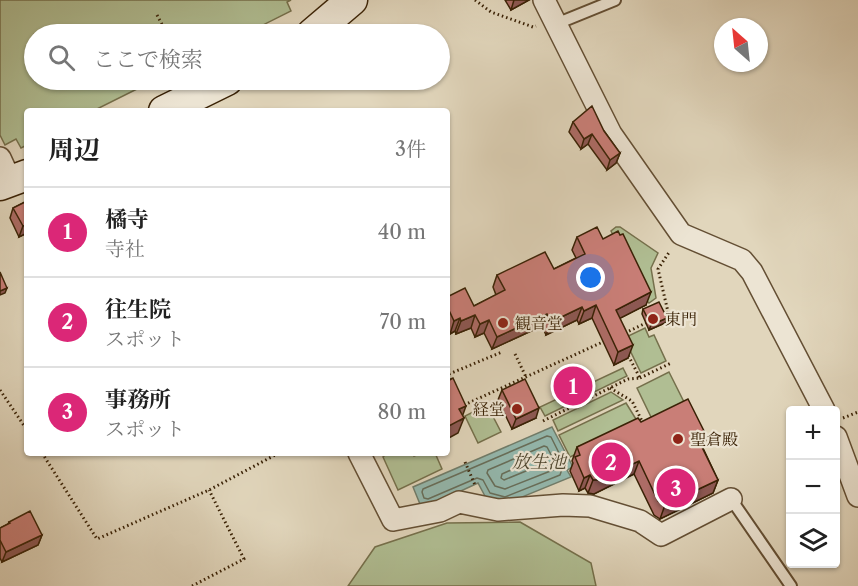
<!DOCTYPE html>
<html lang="ja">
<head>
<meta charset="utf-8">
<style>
  :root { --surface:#fff; --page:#f6f6f6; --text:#222; --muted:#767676; --line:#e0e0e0; --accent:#db2777 }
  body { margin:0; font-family:"Libre Caslon Text","Noto Serif JP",serif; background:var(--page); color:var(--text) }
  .controls { position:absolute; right:18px; bottom:18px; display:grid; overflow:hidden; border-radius:6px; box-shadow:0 2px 4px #0004 }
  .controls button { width:54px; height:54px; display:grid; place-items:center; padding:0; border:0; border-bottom:2px solid var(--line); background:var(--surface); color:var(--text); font:30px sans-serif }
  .compass { position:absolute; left:714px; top:18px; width:54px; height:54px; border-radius:50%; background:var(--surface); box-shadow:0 2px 4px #0004; rotate:333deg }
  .you { position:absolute; left:591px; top:278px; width:21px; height:21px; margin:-15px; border:4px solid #fff; border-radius:50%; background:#1a73e8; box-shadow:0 0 0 9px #1a73e833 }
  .badge { display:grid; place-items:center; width:39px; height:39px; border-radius:50%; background:var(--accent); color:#fff; font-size:20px; font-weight:700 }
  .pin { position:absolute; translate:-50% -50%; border:3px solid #fff; box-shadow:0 2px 6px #0006 }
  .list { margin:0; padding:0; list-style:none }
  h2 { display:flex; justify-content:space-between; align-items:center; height:78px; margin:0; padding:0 24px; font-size:26px }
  h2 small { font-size:20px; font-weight:400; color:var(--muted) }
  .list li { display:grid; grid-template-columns:39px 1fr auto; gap:18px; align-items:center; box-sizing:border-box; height:90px; padding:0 24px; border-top:2px solid var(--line) }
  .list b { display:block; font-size:22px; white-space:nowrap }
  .list p { margin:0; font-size:20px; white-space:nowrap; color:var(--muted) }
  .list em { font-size:20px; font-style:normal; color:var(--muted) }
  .icon { flex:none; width:33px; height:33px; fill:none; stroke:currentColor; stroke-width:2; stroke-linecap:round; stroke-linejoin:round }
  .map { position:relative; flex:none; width:858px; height:586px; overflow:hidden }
  .search { position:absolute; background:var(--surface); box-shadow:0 2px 4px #0004; left:24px; top:24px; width:426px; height:66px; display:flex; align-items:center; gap:15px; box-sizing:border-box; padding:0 21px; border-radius:33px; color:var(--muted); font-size:22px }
  .panel { position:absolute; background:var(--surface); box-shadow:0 2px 4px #0004; left:24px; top:108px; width:426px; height:348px; border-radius:6px }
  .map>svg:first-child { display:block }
</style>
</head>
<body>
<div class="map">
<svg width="858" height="586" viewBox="0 0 858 586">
  <rect width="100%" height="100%" fill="#e1d6bc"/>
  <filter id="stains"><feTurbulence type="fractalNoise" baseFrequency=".00333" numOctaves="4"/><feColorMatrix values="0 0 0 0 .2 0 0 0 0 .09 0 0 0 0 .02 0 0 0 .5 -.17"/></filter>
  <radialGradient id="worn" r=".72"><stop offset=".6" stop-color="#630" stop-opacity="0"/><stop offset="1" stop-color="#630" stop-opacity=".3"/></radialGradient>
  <path fill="#b0be93" stroke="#75704c" stroke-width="1.5" d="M0,0H291L287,2L291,11L245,34H34V80H155L93,111H27V145L21,148L16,139L5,145L0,135Z
    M616,227H620L658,253L651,268L656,298L649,303L647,301L611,231Z
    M645,328L649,337L654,335L666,361L641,373L624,338Z
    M623,368L627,376L545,416L540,407Z
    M669,372L685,404L652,419L637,388Z
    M611,392L623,400L558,431L553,420Z
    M626,403L639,424L570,457L559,435Z
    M487,405L501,432L478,443L465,416Z
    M387,453H411L414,456L421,453H435L442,469L398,490L383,457Z
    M520,522L591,563L596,586H348L375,547L447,523Z"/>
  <path fill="#94b9af" stroke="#707d6b" stroke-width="1.5" d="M552,427L573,467L567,470L571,477L505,504L486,498L478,483L422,509L413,487Z"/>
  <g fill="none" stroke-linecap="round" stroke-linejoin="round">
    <path stroke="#676e5a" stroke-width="1.5" d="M547,436L551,437L564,463L560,475L505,497L490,493L483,480L477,478L428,499L424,498L422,492L423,489Z
      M544,446L547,447L555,462L553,470L505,489L495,486L487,473L488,470Z
      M540,457L544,460L543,464L504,480L501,478L502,474Z"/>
    <g stroke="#644f34" stroke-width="14">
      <path id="service" d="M556,24L615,0
        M731,499L791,586"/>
    </g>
    <g stroke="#644f34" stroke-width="24">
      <path id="minor" d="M544,0L611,134L681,234L742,260L752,272L824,410
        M0,158L11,182
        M836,437L858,496
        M359,453L393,520L440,511L459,502L498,510L563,505L590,506L640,521L661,535L731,499"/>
    </g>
    <g stroke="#3a2206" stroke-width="33">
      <path id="secondary" d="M312,34L352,0
        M164,111L227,80
        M0,185L27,175"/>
    </g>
    <path stroke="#3a2206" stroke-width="3" stroke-dasharray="1.5 3" stroke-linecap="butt" d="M475,0L491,12L533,27L536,26
      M157,15L167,34
      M663,315L668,312L658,269L670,251
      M625,333L646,323
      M515,354L526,377
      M449,374L453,383
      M449,374L502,352
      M640,378L671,363
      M610,388L632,401L644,425
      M0,390L27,430
      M464,405L605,341
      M843,418L858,412
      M543,421L628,379L640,378L628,355
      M42,453L97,539L209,490L279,453
      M465,462L475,485
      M192,586L244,559L209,490"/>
    <use href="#service" stroke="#ece4d3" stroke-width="10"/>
    <use href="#minor" stroke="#ece4d3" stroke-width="21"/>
    <use href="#secondary" stroke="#ece4d3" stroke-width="30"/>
  </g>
  <path fill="#ad6c66" stroke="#3a2206" stroke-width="1.5" d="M505,0H529L511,10Z
    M573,122L604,131L620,153L616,163L607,170L588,144L581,149L569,132Z
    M27,201V233L19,237L10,218L13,208Z
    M577,237L603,239L646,305L620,318L628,358L614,365L592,318L579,324L577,320L546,335L542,326L492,349L484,333L475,337L471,328L456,334L455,331L450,334L447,329V297L474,306L496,295L493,287L497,275L554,269L576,258L572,250Z
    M643,309L667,318L665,323L649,330L642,314Z
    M502,390L536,418L512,429L498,400Z
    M641,422L707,437L703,448L718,480L713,493L660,519L654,515L634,474L594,494L588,493L585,488L579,491L570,471L573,463L572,461L577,447Z
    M9,522L42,535L38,545L2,562L0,558V528L8,524Z"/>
  <path fill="#8d5853" stroke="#3a2206" stroke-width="1.5" d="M514,0H529L511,10Z
    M592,134L588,144L581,149L584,139Z
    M620,153L616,163L607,170L610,160Z
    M27,225V233L19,237L23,226Z
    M7,288L5,293L0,295V291Z
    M651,292L646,305L611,323L616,310Z
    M596,305L592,318L579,324L584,311Z
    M582,307L577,320L546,335L551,322Z
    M547,314L542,326L492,349L497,337Z
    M475,315L471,328L456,334L461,321Z
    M460,318L455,331L450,334L454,321Z
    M667,318L665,323L649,330L651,325Z
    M489,320L484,333L475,337L480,324Z
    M633,345L628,358L614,365L618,352Z
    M466,406L461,420L464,418L458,433L447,439V427L459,409Z
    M539,408L536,418L512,429L516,419Z
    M707,437L702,451L699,441Z
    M639,461L634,474L594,494L588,493L593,480Z
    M590,475L585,488L579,491L584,478Z
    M718,480L713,493L660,519L665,505Z
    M42,535L38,545L2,562L6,552Z"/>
  <path fill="#c97e77" stroke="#3a2206" stroke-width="1.5" d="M592,106L604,131L620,153L610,160L592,134L584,139L573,122Z
    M27,201V225L23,226L13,208Z
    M597,227L603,239L618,231L620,235L623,234L651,292L616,310L633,345L618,352L596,305L584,311L582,307L551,322L547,314L497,337L489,320L480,324L475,315L461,321L460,318L454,321L447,306V297L465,288L474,306L505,290L497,275L545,252L554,269L585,254L577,237Z
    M0,272L7,288L0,291Z
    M659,302L667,318L651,325L643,309Z
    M453,378L466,406L459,409L464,418L447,427V379L448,381Z
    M525,379L539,408L516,419L502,390Z
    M688,399L707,437L699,441L718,480L665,505L658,501L639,461L599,480H593L590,475L584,478L575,457L580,455L577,447L638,418L641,422Z
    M30,511L42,535L6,552L0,540V528L10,523L9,522Z"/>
  <g fill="#8f2418" stroke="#ece4d3" stroke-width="2">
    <circle cx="653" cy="319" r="6"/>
    <circle cx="503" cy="323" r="6"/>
    <circle cx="517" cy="409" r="6"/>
    <circle cx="678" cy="439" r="6"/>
  </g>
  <g text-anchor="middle" stroke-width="4.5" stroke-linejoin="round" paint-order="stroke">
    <g font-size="16" fill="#3a2206" stroke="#ece4d3" text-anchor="start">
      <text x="665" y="325">東門</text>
      <text x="515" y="329">観音堂</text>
      <text x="505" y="415" text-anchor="end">経堂</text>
      <text x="690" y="445">聖倉殿</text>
    </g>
    <g font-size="18" font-style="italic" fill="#504830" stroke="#ece4d3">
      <text x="539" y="468">放生池</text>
    </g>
  </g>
  <rect width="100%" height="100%" filter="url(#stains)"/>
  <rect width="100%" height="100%" fill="url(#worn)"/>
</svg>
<div class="controls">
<button>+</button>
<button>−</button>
<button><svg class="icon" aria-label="layers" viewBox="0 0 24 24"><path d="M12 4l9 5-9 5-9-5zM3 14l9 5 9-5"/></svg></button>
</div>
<svg class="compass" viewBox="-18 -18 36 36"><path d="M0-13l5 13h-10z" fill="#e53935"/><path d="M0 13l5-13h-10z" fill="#767676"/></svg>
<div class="you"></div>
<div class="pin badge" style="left:573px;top:386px">1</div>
<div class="pin badge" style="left:611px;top:462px">2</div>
<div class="pin badge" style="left:676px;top:488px">3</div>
<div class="search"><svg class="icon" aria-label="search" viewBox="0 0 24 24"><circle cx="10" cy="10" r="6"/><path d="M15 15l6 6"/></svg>ここで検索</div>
<section class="panel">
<h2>周辺<small>3件</small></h2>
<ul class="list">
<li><span class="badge">1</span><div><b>橘寺</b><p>寺社</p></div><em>40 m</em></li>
<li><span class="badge">2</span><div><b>往生院</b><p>スポット</p></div><em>70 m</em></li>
<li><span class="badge">3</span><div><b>事務所</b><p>スポット</p></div><em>80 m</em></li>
</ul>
</section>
</div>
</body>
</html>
